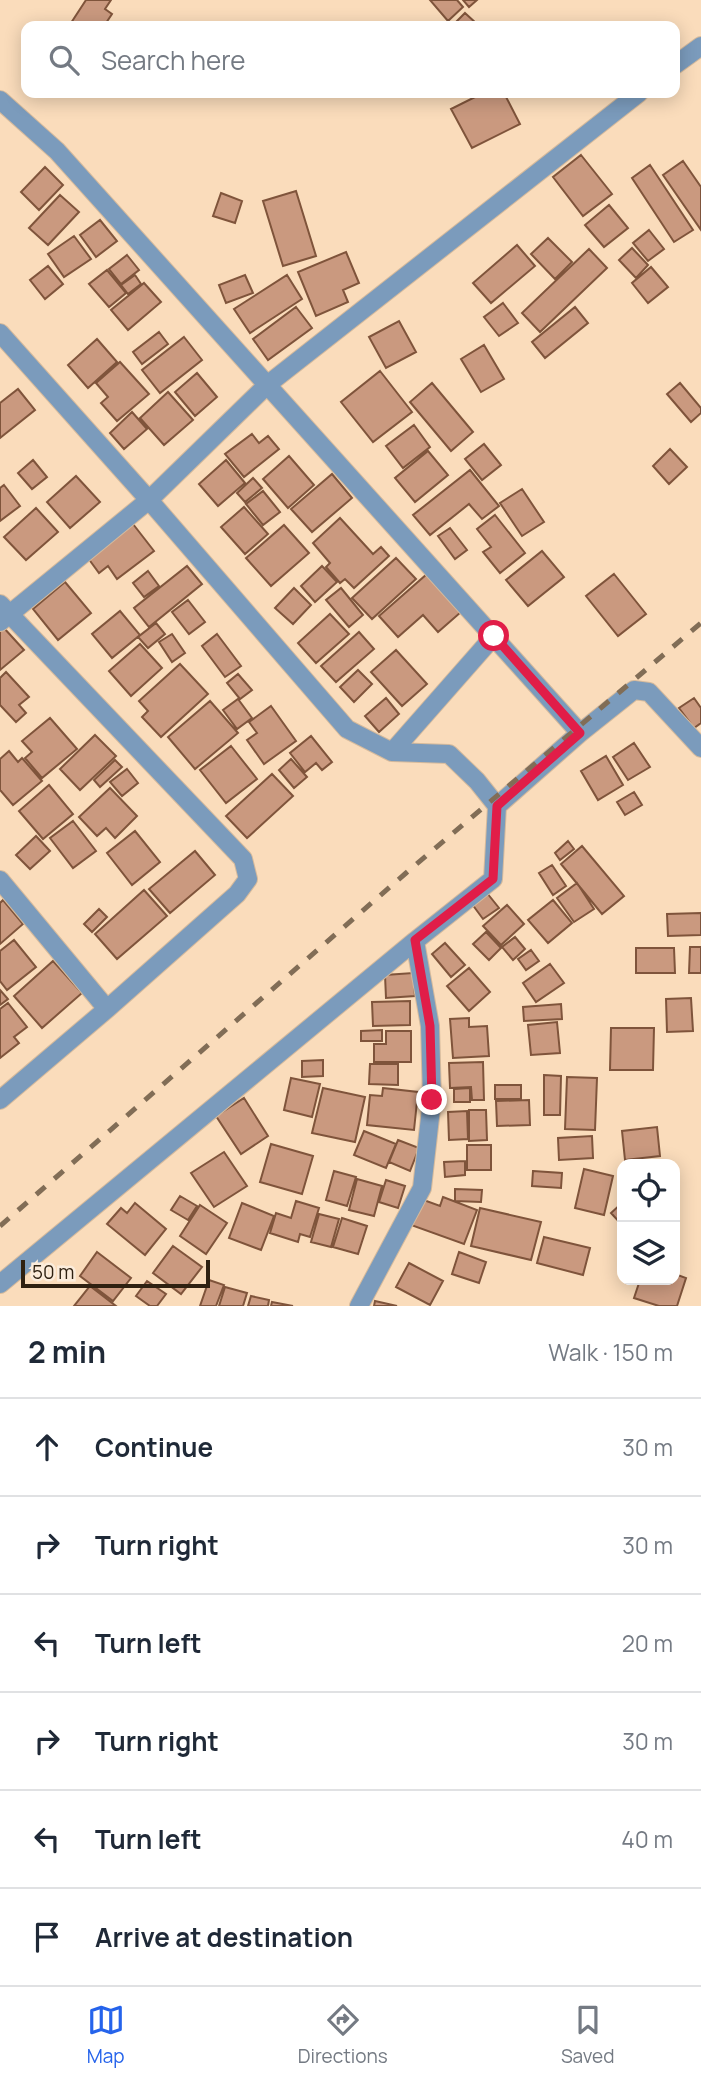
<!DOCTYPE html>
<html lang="en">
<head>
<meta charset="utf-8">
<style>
  :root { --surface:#fff; --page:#f6f6f7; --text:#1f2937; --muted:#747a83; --line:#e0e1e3; --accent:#2563eb }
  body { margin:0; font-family:Manrope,sans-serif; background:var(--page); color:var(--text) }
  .controls { position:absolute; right:21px; bottom:21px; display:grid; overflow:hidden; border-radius:14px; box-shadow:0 4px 18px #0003 }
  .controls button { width:63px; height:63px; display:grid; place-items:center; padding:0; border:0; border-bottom:2px solid var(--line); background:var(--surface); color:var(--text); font:35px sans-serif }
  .scale { position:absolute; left:21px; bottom:18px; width:189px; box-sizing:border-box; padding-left:7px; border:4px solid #2f2111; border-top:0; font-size:19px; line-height:24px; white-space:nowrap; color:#2f2111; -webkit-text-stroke:5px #fbecdb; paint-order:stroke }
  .stop { position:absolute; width:21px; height:21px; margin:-16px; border:5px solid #e11d48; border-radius:50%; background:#fff }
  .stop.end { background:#e11d48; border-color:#fff; box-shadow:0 2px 7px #0008 }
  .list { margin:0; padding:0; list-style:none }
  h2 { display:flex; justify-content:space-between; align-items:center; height:91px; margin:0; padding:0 28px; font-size:30px }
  h2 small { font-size:23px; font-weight:400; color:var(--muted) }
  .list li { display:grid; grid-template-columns:46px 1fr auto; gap:21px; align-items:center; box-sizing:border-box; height:98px; padding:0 28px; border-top:2px solid var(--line) }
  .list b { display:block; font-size:26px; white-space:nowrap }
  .list em { font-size:23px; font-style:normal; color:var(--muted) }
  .icon { flex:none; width:38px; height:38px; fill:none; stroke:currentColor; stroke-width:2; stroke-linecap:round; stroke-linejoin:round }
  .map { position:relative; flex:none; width:701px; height:1306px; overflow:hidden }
  .search { position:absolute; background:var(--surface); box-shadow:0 4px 18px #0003; left:21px; right:21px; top:21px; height:77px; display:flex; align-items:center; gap:18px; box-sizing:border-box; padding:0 24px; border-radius:14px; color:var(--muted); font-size:26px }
  .sheet { height:679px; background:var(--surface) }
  nav { display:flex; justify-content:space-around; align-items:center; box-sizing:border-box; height:98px; border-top:2px solid var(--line); background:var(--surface); font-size:19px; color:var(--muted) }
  nav a { display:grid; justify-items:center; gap:4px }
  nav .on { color:var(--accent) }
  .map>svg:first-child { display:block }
</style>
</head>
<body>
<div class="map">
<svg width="701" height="1306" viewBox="0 0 701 1306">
  <rect width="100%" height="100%" fill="#fadcbb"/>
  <path fill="#ca997f" stroke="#7f543b" stroke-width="2" d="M86,0H111L105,9L112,14L104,26H69Z
    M430,0H457L463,7L448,21Z
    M463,0H477L469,7Z
    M465,13L477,24L476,26H452Z
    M483,93H504L520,124L472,148L451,109Z
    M581,155L612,194L583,216L553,177Z
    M683,161L701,187V230L663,175Z
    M650,165L693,230L674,242L632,178Z
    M45,167L63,185L39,210L21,192Z
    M296,191L316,256L283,266L263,201Z
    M221,193L242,201L235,223L213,216Z
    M60,195L79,212L48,245L29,228Z
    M609,205L628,228L604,247L585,225Z
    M100,220L117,241L96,257L80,235Z
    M649,230L664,249L648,261L633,243Z
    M74,236L91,259L64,277L48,254Z
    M548,238L572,262L555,279L531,254Z
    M517,245L535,266L491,303L473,283Z
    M632,248L648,265L636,278L619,260Z
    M589,249L607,268L540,332L522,313Z
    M346,252L359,283L343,290L348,302L316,316L298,272Z
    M127,255L139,270L121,284L109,269Z
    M48,266L63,284L45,299L30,280Z
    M651,267L668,287L648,303L632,283Z
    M107,270L126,293L109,307L89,284Z
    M135,275L141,284L128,294L121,285Z
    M245,275L253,293L226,303L219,285Z
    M287,275L302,299L250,333L234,309Z
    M144,283L161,302L128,330L111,310Z
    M503,303L518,323L499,336L484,317Z
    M296,307L312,328L268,360L253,339Z
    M575,307L588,323L545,358L532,342Z
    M399,321L416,352L386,368L369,337Z
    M159,332L168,344L142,364L133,352Z
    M184,337L202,360L160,393L142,370Z
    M97,339L117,362L88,388L68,365Z
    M484,345L504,379L481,392L461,359Z
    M120,362L149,394L117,421L101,403L108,397L96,383Z
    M380,371L412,412L373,442L341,402Z
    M197,373L217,397L195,416L175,392Z
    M432,383L473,432L451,451L410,402Z
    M680,383L701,408V413L691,422L667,394Z
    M18,389L35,410L0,438V403Z
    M168,392L193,420L164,445L140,418Z
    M132,412L147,429L124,449L110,433Z
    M414,425L430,447L403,468L386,446Z
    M252,434L259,443L268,436L279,449L244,477L225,454Z
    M484,444L501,465L482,480L465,459Z
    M670,449L687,467L669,484L653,466Z
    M428,451L448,475L415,502L395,478Z
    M289,456L314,485L288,508L263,479Z
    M33,460L47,477L32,489L18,473Z
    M226,460L245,483L218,506L199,484Z
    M470,470L499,506L482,519L469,504L430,535L413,515Z
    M332,474L352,498L312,532L291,509Z
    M76,476L100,502L70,528L47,502Z
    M253,478L262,488L245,502L237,493Z
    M4,485L20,506L0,521V488Z
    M522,489L544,522L522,536L500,503Z
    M263,491L280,512L263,525L246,504Z
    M244,507L268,534L245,554L221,527Z
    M36,508L58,532L26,560L4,537Z
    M495,515L525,553L500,573L483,552L491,547L477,529Z
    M340,518L373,554L381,547L389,556L354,588L345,579L340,583L326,567L330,563L313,543Z
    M133,524L154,551L117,579L108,566L99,573L88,558Z
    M284,525L309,553L271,586L246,558Z
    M450,528L467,550L455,559L438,536Z
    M542,551L564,577L528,606L506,580Z
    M396,558L416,579L372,619L352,598Z
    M187,566L202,584L149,627L134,608Z
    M322,566L337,582L315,602L301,586Z
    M148,571L159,586L144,597L133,583Z
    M427,574L461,612L438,632L423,615L398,637L379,616Z
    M614,574L646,614L618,636L586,596Z
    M65,582L91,613L58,640L33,609Z
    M294,588L311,605L293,624L275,608Z
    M341,588L363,615L349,627L326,600Z
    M188,600L205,622L189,634L172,612Z
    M120,611L140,635L112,658L92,634Z
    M330,614L349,634L316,663L298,643Z
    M156,623L165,634L148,648L138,637Z
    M3,627L24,650L0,670V630Z
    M359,632L374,649L336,682L321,666Z
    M172,634L185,653L172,662L159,642Z
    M217,634L241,666L225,677L202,646Z
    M140,644L162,668L131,696L109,671Z
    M396,650L427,684L402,706L371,672Z
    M180,664L208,694L161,737L142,717L148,711L139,701Z
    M358,670L372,684L354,702L340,687Z
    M6,672L29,697L19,705L26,713L16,722L0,705V678Z
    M238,674L252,690L240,699L227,683Z
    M386,698L399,714L379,732L365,716Z
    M694,698L701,708V723L694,728L679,708Z
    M238,699L252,718L237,729L223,710Z
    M210,701L238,733L195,769L168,737Z
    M271,706L296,741L264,764L247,740L257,733L249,722Z
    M50,718L77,749L42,778L25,758L32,752L22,741Z
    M95,735L116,756L80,790L60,769Z
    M311,736L332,762L322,770L316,763L305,772L290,753Z
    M634,743L650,767L628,780L613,757Z
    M231,746L257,779L226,803L200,770Z
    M9,751L18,762L22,758L42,781L13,805L0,790V759Z
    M606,756L623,785L598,800L581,771Z
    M291,759L307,777L294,788L279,770Z
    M115,760L122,767L100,787L94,780Z
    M127,769L138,783L122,796L110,782Z
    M272,774L293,796L247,838L226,816Z
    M49,785L73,814L43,839L19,811Z
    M110,788L137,816L115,838L106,828L97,836L79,817Z
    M634,792L642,805L625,815L617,802Z
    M73,821L96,851L73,868L50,838Z
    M135,831L160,862L132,885L107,853Z
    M36,836L50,851L30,869L16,855Z
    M568,841L574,849L560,860L555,853Z
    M582,846L624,896L602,914L561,864Z
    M195,851L215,875L170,913L149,889Z
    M552,865L566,886L553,895L539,873Z
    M577,883L594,909L574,922L557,898Z
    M144,890L167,916L117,959L95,934Z
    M487,893L499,908L483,919L472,904Z
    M3,900L23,924L0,944V903Z
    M553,900L572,923L548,943L528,920Z
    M507,905L524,924L501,945L483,926Z
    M99,909L107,917L92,932L84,924Z
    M701,913V935L668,936L667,914Z
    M486,932L501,948L489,960L473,944Z
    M515,937L525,949L513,960L502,947Z
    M14,940L36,967L7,990L0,981V951Z
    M445,943L465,965L451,977L432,954Z
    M690,947H701V973H689Z
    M636,948H674L675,973H636Z
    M531,950L539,961L526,970L518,959Z
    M53,961L82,993L42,1028L14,996Z
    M550,964L564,983L536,1002L523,983Z
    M469,968L490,992L469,1011L447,986Z
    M413,973L415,996L386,998L385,975Z
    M0,990L8,999L0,1005Z
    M691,998L693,1031L667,1032L666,999Z
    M410,1001V1025L373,1026L372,1002Z
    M8,1003L27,1027L14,1037L19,1043L0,1058V1009Z
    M561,1004L562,1019L524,1021L523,1007Z
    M469,1018V1027L487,1026L489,1056L453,1058L450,1019Z
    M557,1022L560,1053L531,1055L528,1025Z
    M611,1028H654L653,1070H610Z
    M382,1030V1041H361V1031Z
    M386,1031H411V1062H374V1044H386Z
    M323,1060V1076L302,1077V1061Z
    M483,1062L484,1100H472L471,1087L450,1088L449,1063Z
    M370,1064H398V1085L369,1084Z
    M544,1075L561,1076L560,1115H544Z
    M567,1077L597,1078L595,1130L565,1129Z
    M291,1078L320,1084L312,1117L284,1110Z
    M495,1085H521V1099H495Z
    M323,1088L365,1097L355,1142L312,1133Z
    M383,1088L418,1092L414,1130L367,1125L370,1095L382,1096Z
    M470,1088V1102H454V1089Z
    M244,1098L268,1136L241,1154L216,1116Z
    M529,1100L530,1125L497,1126L496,1101Z
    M469,1110H486L487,1140L469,1141Z
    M467,1111L468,1139L449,1140L448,1112Z
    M657,1127L660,1156L625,1160L622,1131Z
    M364,1131L396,1144L386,1168L354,1155Z
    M592,1136L593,1158L559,1160L558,1138Z
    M398,1140L419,1148L410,1171L389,1162Z
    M271,1144L313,1156L302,1194L260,1182Z
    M467,1145H491V1170H467Z
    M224,1152L247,1186L214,1207L191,1173Z
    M465,1161V1175L445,1177L444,1162Z
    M584,1169L613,1176L604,1215L575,1208Z
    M334,1171L356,1177L347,1206L326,1200Z
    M533,1171L562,1173L561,1188L532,1186Z
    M357,1179L382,1186L374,1216L349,1210Z
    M386,1180L405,1186L398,1208L379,1202Z
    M455,1189L482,1190L481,1202L455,1201Z
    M180,1196L197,1206L188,1220L171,1210Z
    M443,1197L477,1210L464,1244L411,1225L421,1199L440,1206Z
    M296,1201L319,1208L310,1237L300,1234L298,1242L270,1233L276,1213L291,1218Z
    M135,1203L166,1229L145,1255L107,1224L121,1208L127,1213Z
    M242,1203L274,1216L261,1250L229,1238Z
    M622,1203V1225L611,1213Z
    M200,1205L227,1223L206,1254L180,1236Z
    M480,1208L541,1222L531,1260L471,1246Z
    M319,1214L339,1219L331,1247L311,1242Z
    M342,1218L367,1226L358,1254L333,1247Z
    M544,1237L590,1248L583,1275L537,1263Z
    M173,1246L202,1267L181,1294L153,1273Z
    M97,1252L131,1278L113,1301L80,1276Z
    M459,1252L486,1262L479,1283L452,1274Z
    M409,1263L443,1281L430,1305L396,1287Z
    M675,1274L686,1278L677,1306H659L634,1298L640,1280H675Z
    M209,1280L224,1285L216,1306H200Z
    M147,1281L166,1294L157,1306H150L136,1296Z
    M90,1286L116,1306H74Z
    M225,1287L247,1293L243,1306H219Z
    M251,1296L269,1300L268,1306H248Z
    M375,1301L397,1306H374Z
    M272,1302L293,1306H271Z"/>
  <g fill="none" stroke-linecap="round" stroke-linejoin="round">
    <g stroke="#d5ba9c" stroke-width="20">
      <path id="street" d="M675,65L701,46
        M0,100L57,151L580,733
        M0,333L149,500L347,729L392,752L449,754L477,781L497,806
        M0,604L243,859L248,879L237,894L107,1009L0,1100
        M0,622L149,500L267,385L639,93
        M392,752L494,636
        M0,880L107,1009
        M0,1284L415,941
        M359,1306L422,1188L432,1100L430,1026L415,941L493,879L497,806L580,733L634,690L649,692L701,748"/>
    </g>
    <use href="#street" stroke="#7b9bbc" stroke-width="18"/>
    <path stroke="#816d56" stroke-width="5" stroke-dasharray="12 12" stroke-linecap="butt" d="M0,1226L406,873L701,623"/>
  </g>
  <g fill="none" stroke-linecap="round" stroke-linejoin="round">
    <path stroke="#e11d48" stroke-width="9" d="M432,1100L430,1026L415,940L493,879L497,806L580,733L494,636"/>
  </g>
</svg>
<div class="controls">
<button><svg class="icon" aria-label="locate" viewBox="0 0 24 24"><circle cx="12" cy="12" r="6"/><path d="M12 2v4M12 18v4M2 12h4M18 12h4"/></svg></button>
<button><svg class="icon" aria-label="layers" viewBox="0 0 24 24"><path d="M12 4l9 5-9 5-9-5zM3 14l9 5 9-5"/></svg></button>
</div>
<div class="scale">50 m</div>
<div class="stop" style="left:494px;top:636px"></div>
<div class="stop end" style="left:432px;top:1100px"></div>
<div class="search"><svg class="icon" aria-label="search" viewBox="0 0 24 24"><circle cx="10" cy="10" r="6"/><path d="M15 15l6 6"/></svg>Search here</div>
</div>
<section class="sheet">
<h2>2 min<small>Walk · 150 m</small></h2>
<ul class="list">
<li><svg class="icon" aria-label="ahead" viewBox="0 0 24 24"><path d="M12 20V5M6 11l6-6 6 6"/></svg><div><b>Continue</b></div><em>30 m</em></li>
<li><svg class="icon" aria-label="right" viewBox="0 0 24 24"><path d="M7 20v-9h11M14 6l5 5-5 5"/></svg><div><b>Turn right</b></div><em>30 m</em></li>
<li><svg class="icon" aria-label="left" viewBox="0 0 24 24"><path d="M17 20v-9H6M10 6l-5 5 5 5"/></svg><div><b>Turn left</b></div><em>20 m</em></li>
<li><svg class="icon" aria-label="right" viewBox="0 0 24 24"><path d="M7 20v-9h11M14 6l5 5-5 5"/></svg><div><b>Turn right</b></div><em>30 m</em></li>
<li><svg class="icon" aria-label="left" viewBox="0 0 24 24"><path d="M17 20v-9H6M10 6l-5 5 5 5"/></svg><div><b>Turn left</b></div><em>40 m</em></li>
<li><svg class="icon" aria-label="arrive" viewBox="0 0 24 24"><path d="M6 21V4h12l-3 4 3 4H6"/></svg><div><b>Arrive at destination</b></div></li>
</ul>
</section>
<nav>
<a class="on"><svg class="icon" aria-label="map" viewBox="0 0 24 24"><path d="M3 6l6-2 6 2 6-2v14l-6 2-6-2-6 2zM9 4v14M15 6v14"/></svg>Map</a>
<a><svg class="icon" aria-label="directions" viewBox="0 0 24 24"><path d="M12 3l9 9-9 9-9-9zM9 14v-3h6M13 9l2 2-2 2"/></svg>Directions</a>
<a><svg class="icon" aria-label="saved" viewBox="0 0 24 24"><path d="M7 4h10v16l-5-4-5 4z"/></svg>Saved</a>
</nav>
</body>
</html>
